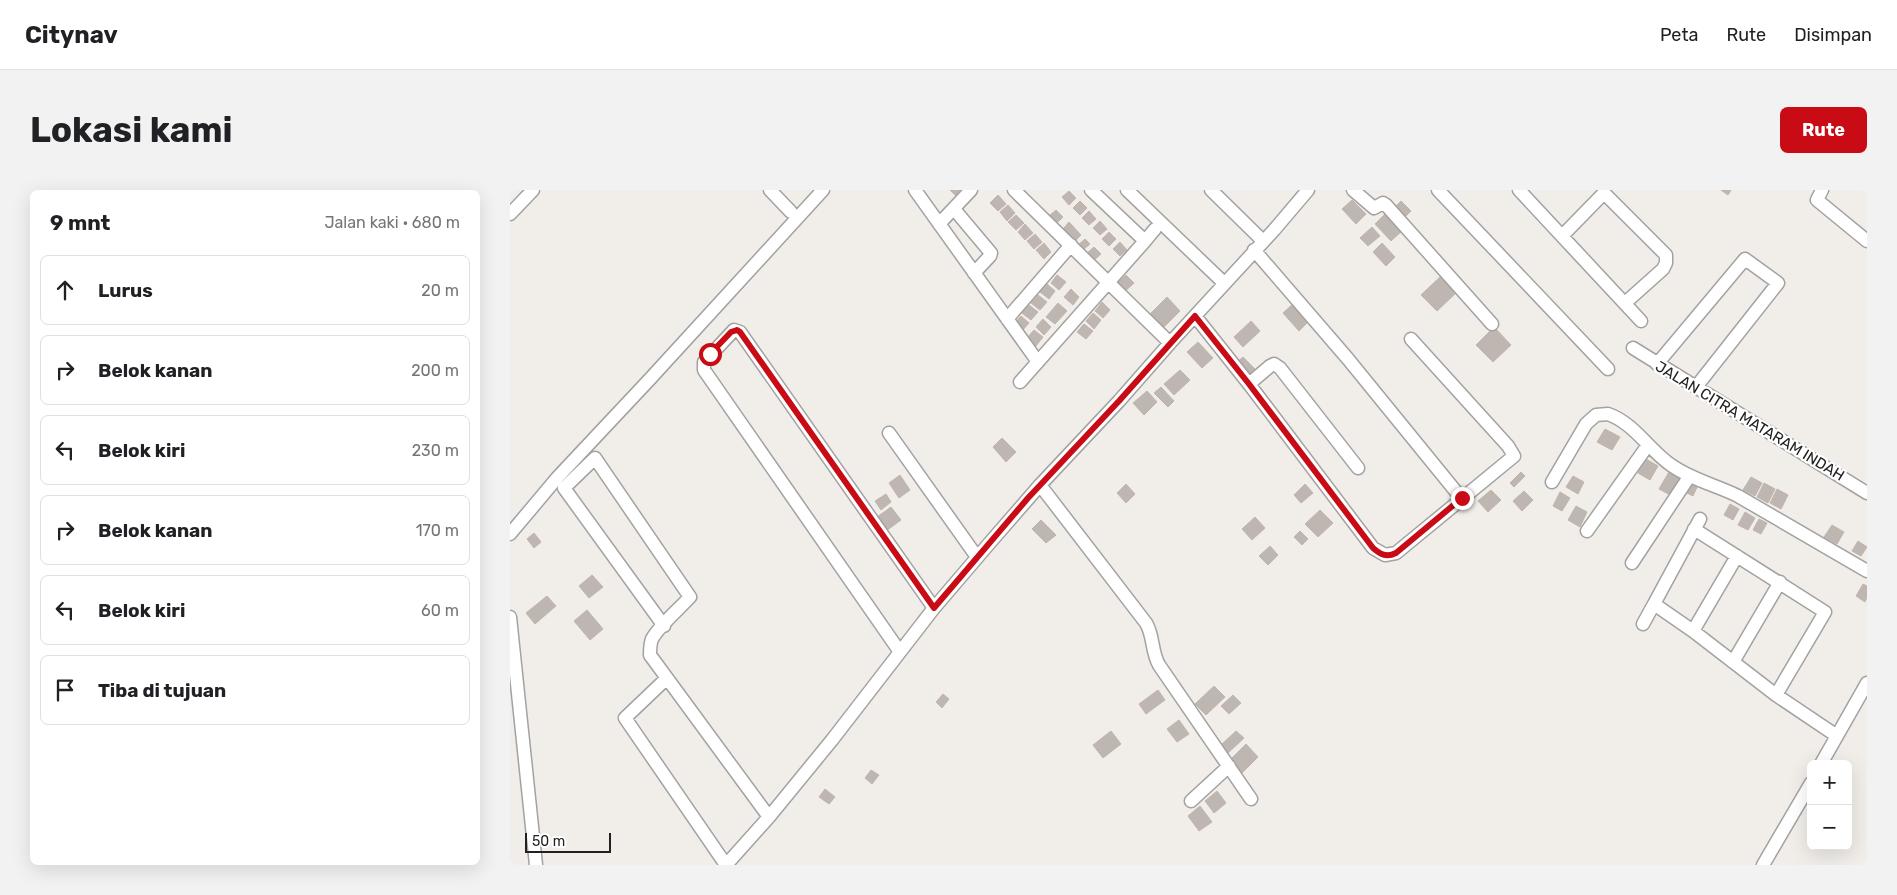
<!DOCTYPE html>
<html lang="id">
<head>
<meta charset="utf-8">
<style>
  :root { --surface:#fff; --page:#f2f2f2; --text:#202124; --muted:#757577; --line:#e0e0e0; --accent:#c80b15 }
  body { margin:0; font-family:Rubik,sans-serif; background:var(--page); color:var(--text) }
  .controls { position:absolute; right:15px; bottom:15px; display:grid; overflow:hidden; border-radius:8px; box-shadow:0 5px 20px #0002 }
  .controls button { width:45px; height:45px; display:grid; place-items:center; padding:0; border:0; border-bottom:1px solid var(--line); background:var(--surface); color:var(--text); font:25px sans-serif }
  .scale { position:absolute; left:15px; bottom:12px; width:86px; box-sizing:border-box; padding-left:5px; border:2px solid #212121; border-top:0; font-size:14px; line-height:18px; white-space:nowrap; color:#212121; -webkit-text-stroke:4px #fff; paint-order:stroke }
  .stop { position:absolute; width:15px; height:15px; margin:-11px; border:4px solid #c80b15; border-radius:50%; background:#fff }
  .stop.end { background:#c80b15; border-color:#fff; box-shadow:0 1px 5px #0008 }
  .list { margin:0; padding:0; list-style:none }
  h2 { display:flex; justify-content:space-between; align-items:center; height:65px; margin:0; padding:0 20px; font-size:21px }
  h2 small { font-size:16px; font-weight:400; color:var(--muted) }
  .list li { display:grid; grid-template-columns:32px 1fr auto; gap:15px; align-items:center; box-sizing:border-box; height:70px; margin:0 10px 10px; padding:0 10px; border:1px solid var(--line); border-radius:8px }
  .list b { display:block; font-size:19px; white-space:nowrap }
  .list em { font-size:16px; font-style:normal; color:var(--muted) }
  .icon { flex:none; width:28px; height:28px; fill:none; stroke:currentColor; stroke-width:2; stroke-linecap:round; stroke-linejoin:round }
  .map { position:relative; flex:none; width:1357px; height:675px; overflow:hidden; border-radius:8px }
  header { display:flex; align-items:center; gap:30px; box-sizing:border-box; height:70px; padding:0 25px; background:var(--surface); border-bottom:1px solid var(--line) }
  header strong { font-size:24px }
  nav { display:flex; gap:28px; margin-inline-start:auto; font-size:18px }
  .intro { display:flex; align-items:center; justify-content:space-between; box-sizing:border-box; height:120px; padding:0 30px }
  h1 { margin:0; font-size:35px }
  .button { padding:12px 22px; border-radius:8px; background:var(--accent); color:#fff; font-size:18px; font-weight:700 }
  main { display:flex; gap:30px; padding:0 30px }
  aside { flex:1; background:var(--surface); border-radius:8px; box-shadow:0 5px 20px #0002 }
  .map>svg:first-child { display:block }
</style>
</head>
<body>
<header>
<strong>Citynav</strong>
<nav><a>Peta</a><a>Rute</a><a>Disimpan</a></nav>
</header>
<div class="intro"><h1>Lokasi kami</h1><a class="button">Rute</a></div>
<main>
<aside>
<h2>9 mnt<small>Jalan kaki · 680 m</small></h2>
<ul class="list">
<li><svg class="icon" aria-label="ahead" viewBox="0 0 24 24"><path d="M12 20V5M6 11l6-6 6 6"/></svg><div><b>Lurus</b></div><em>20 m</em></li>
<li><svg class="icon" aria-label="right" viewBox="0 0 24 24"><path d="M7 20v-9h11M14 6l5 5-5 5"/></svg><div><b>Belok kanan</b></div><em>200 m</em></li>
<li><svg class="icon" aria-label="left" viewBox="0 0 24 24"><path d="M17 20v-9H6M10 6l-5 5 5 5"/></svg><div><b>Belok kiri</b></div><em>230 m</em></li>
<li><svg class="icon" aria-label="right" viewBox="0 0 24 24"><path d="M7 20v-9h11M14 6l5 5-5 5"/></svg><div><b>Belok kanan</b></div><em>170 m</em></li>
<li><svg class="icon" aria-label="left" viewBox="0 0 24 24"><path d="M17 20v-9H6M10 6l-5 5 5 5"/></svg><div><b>Belok kiri</b></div><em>60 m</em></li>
<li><svg class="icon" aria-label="arrive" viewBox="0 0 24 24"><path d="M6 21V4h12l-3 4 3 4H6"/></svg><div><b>Tiba di tujuan</b></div></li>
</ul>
</aside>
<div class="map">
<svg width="1357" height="675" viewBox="0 0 1357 675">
  <rect width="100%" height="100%" fill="#f1eee9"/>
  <path fill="#beb7b1" stroke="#c2b4ab" d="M440,0H452L446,6Z
    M1211,0H1221L1218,5Z
    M559,1L566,8L559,15L552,7Z
    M488,5L496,14L488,21L480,13Z
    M842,10L856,24L846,34L832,19Z
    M570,11L577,18L570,25L563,18Z
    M891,11L901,21L894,28L884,18Z
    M498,15L505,23L497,31L490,22Z
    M546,20L553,27L546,34L539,26Z
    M579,21L586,29L579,35L572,28Z
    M877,22L894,39L881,51L865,34Z
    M506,25L514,33L506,40L498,32Z
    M590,31L597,39L590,45L583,38Z
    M559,32L571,45L565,51L553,39Z
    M515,34L523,43L515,50L508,42Z
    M862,37L870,46L858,56L850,48Z
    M599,42L606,49L599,56L592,49Z
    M525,44L532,52L524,59L517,51Z
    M575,49L580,54L573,60L568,55Z
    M610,52L617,60L610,66L603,59Z
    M534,53L541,62L534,69L526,60Z
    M872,53L885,67L876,76L863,62Z
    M584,57L591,64L583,71L576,64Z
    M547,85L556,92L549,100L541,93Z
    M616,85L624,93L612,104L605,96Z
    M932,85L947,102L927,121L911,105Z
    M537,94L545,101L539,109L530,102Z
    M561,99L569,107L563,115L554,107Z
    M528,105L537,112L530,120L521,113Z
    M657,107L670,121L651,140L638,126Z
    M592,112L600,120L593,128L585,121Z
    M785,112L801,129L789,141L773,123Z
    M548,113L557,121L545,134L536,127Z
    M519,115L528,122L521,130L512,123Z
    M583,123L591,130L584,139L576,131Z
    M511,126L519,133L512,141L504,134Z
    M533,129L541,137L534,145L526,137Z
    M741,131L750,141L733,157L724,147Z
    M574,134L583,141L576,149L567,142Z
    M984,137L1001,155L983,172L966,155Z
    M524,140L533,147L526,156L517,148Z
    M688,152L703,168L692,178L677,162Z
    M733,167L745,179L737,185L726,173Z
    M670,180L680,190L664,205L654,194Z
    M651,197L664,211L658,217L644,203Z
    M637,201L647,212L634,225L623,213Z
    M1095,239L1110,247L1102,260L1087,252Z
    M492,248L506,262L496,272L483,257Z
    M1136,269L1148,276L1140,290L1128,283Z
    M1011,282L1015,286L1004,297L1000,293Z
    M1159,282L1171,289L1162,306L1149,299Z
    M390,285L400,300L389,308L379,293Z
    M1063,286L1074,292L1068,304L1056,297Z
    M1241,287L1252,293L1245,306L1233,300Z
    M1182,292L1188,295L1183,306L1177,303Z
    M1254,293L1265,299L1258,313L1247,307Z
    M616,294L625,304L616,313L607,303Z
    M795,294L803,303L791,313L784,305Z
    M1267,299L1278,305L1271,319L1260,313Z
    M981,300L991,310L978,322L968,311Z
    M1014,301L1023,310L1012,321L1003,311Z
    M1050,302L1060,308L1052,321L1043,316Z
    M376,304L381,312L371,320L365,311Z
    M1220,314L1229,319L1223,330L1214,325Z
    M1066,316L1077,322L1070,337L1058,330Z
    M381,317L391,330L376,341L367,327Z
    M810,320L823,333L808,347L795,334Z
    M1235,322L1245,328L1238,340L1228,335Z
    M745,327L755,338L742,350L732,339Z
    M1249,329L1257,333L1251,344L1243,340Z
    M531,330L546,345L536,353L522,339Z
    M1322,335L1334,342L1327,354L1314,347Z
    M790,341L798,349L792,355L784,347Z
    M24,343L31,352L24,358L17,349Z
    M1348,351L1357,357L1351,366L1342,361Z
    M760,356L768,365L758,375L749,366Z
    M82,385L93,397L79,408L69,396Z
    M1353,394L1357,396V407L1355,412L1346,406Z
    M37,406L46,416L25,434L16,423Z
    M77,420L93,439L80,450L64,431Z
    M704,496L715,507L696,525L685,514Z
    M648,500L655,510L636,524L629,514Z
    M433,504L439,509L432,518L426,512Z
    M723,505L731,513L719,524L711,516Z
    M669,530L679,544L667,552L657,539Z
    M601,541L611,554L593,568L583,555Z
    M726,541L734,548L718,563L711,555Z
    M736,554L748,567L731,584L719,571Z
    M361,580L369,585L362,594L355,588Z
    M315,599L325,607L319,614L309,607Z
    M707,601L716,613L704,623L695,611Z
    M690,616L702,632L689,641L678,626Z"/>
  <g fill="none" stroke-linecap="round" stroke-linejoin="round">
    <g stroke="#a2a2a2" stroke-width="15">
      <path id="street" d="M260,0L281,22
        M405,0L528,172
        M504,0L660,153
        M617,0L714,93
        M701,0L753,51
        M843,0L864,18L873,13L876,15L982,134
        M928,0L1098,179
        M1009,0L1131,131
        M1312,0L1307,10L1357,51
        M444,19L481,63L480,66L464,83
        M0,24L23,0
        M429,34L461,0
        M1052,46L1094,3L1156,65V73L1153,79L1115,113
        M635,51L645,39
        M744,60L838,169L952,309
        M685,126L739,194L863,358L875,365L886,363L1004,266L998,256L901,149
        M497,129L561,55
        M1123,158L1357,303
        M1147,174L1235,69L1268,93L1186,197
        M510,192L635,51L581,0
        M739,194L760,176L764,174L770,178L848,278
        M379,243L467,367
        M1042,292L1076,234L1086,225L1098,224C1124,233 1139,260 1161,275C1182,290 1206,295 1228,306L1357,381
        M530,295L636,433C644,446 641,461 649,475L741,609
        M1190,329L1144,414L1183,441L1266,505L1327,546
        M1184,339L1315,422L1266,505
        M1077,341L1138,255
        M0,344L47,288L139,190L313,0
        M1122,373L1179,287
        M0,427L26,675
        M1133,434L1144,414
        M154,436L54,298L85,268L180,407C169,419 149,436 142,449C140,454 140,459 140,465L259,627
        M1183,441L1227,366
        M390,462L194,180V172L224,140L230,142L424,418
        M1223,472L1270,392
        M157,488L115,528L216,675
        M1311,574L1357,493
        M681,611L719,576
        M216,675L259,627L322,550L424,418L477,356L530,295L609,211L660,153L764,40L798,0
        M1253,675L1301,593"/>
    </g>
    <use href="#street" stroke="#fff" stroke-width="12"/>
  </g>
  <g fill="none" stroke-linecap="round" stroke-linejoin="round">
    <path stroke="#c80b15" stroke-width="6" d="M200,164L221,142L227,140L230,142L424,418L518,308L609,211L685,126L739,194L863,358C870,364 876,368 886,363L952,308"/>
  </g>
  <g text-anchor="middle" stroke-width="4.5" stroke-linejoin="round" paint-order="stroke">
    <g font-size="15" fill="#212121" stroke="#fff">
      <text transform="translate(1240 231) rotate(31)" y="5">JALAN CITRA MATARAM INDAH</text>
    </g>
  </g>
</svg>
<div class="controls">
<button>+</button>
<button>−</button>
</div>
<div class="scale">50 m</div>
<div class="stop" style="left:200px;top:164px"></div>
<div class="stop end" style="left:952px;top:308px"></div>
</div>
</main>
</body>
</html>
